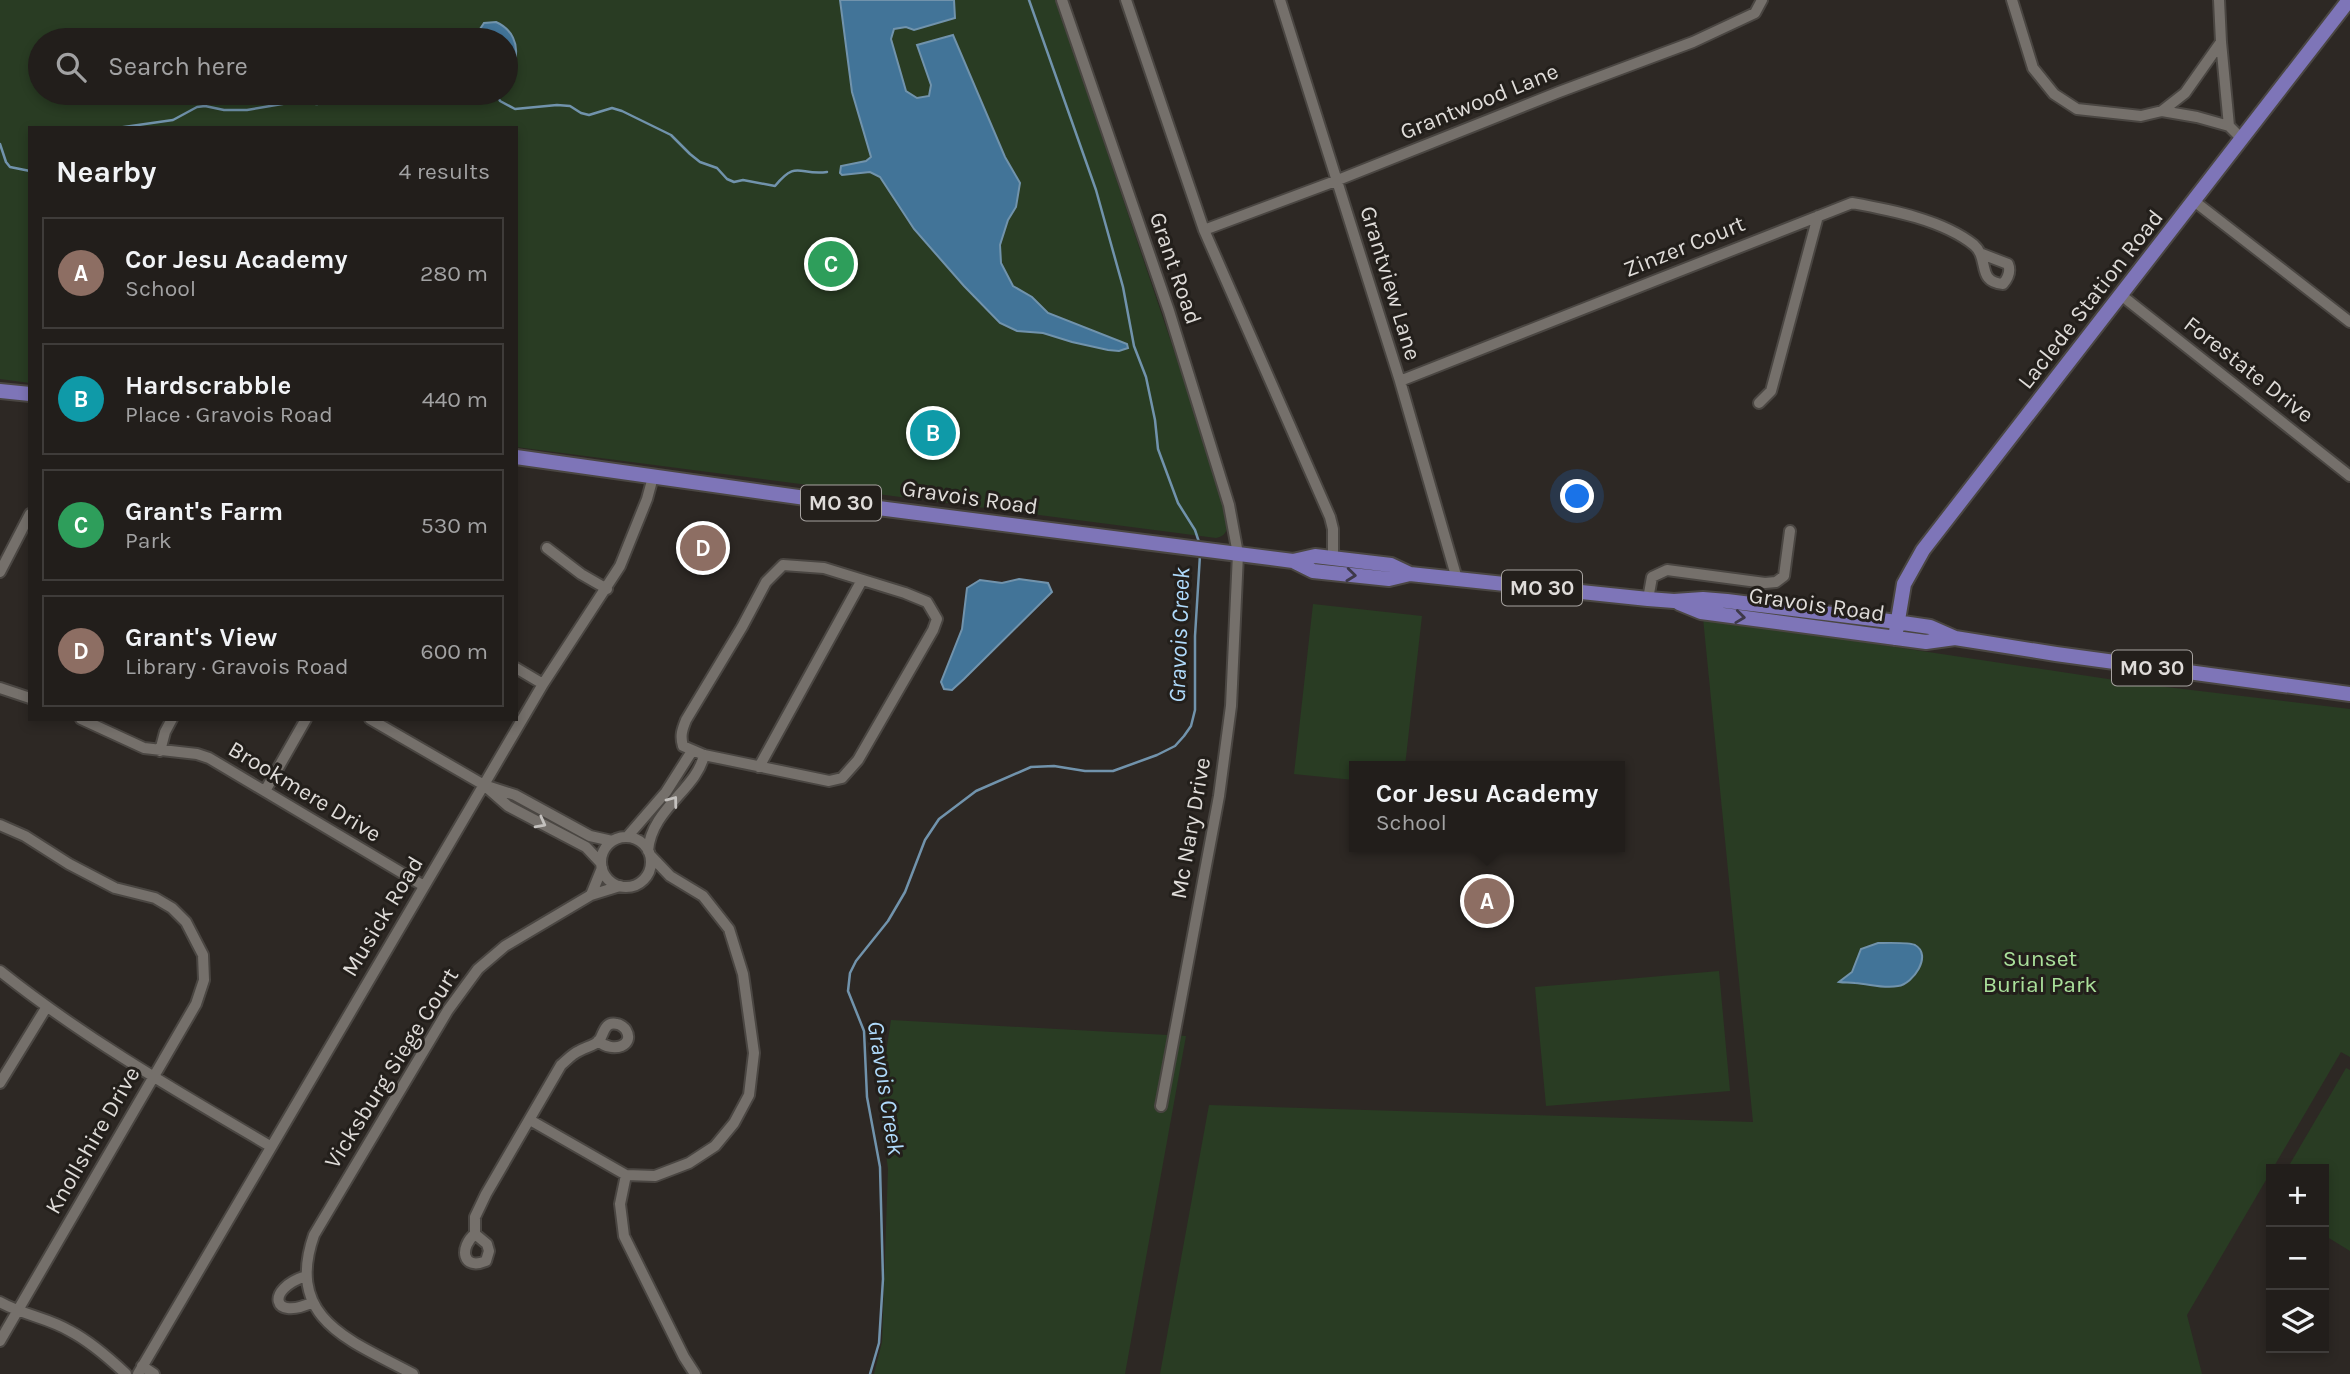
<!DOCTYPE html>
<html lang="en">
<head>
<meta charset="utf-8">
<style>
  :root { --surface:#221e1b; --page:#2e2b28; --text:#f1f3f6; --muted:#a2a2a3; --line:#3f3c3a; --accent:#0f766e }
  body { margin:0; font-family:Karla,sans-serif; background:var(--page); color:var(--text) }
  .controls { position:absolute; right:21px; bottom:21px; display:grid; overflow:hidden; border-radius:0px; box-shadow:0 4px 10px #0003 }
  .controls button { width:63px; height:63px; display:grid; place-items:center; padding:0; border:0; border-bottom:2px solid var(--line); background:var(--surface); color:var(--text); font:35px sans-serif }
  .you { position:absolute; left:1578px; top:497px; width:24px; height:24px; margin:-18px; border:5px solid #fff; border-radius:50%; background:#1a73e8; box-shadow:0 0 0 10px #1a73e833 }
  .badge { display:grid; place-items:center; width:46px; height:46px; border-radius:50%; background:var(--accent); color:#fff; font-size:23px; font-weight:700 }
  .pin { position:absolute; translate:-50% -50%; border:4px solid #fff; box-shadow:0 2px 7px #0006 }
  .popup { position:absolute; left:1349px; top:761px; width:276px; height:91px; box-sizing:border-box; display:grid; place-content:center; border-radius:0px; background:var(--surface); filter:drop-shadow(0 2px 5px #0005); font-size:23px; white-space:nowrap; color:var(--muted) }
  .popup b { font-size:26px; color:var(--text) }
  .popup::after { content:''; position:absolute; left:50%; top:100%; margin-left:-14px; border:14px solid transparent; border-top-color:var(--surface) }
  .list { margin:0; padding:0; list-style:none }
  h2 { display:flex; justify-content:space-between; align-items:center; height:91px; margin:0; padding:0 28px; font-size:30px }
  h2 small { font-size:23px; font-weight:400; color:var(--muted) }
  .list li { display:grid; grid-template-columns:46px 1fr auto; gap:21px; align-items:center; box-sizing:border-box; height:112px; margin:0 14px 14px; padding:0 14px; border:2px solid var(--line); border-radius:0px }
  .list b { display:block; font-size:26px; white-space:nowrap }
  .list p { margin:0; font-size:23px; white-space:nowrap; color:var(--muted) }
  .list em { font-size:23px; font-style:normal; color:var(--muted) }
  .icon { flex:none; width:38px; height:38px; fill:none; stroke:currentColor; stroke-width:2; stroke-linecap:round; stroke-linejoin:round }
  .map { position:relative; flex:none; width:2350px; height:1374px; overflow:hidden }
  .search { position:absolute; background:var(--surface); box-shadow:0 4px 10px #0003; left:28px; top:28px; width:490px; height:77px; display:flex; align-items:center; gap:18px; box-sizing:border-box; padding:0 24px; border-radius:38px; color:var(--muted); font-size:26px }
  .panel { position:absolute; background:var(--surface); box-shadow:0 4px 10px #0003; left:28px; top:126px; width:490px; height:595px; border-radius:0px }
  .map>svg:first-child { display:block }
</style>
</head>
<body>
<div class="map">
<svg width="2350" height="1374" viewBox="0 0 2350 1374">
  <rect width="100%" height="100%" fill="#2d2824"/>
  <path fill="#293c23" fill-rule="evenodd" d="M0,0H1056L1201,431L1227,520C1228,530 1226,536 1216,538L516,447V128H30V383L0,379ZM40,40H506V93H40Z
    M1313,604L1422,616L1405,766H1354V780L1294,774Z
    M1703,618L2141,684L2350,709V1057L2341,1052L2187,1315L2202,1374H1160L1209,1105L1753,1122Z
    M1719,971L1730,1091L1546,1106L1535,987Z
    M891,1020L1186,1036L1125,1374H874L882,1342L888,1169L879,1098Z
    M2346,1068L2350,1070V1251L2324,1235V1169H2287Z"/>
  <path fill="#427498" stroke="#7193ac" stroke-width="2" d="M840,0H954L955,18L914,30L906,27L894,29L891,39L906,91L917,98L929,96L931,85L917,45L953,35L1005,157L1020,183L1016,207L1008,220L1000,245L1001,263L1013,286L1032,297L1048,313L1127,344L1128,348L1119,351L1108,350L1072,342L1043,333L1017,331L1000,323L964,286L914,229L880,177L870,172L842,175L840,173L841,166L866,161L871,157L852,92Z
    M496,22C512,29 519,44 515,60H511L506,56V40H495L480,29L484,23Z
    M1019,579L1048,583L1052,592L964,679L952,690L944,689L941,682L962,629L967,588L980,580L1002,583Z
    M1878,943C1886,943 1909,942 1915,945C1933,955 1913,984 1898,986C1884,989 1870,984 1855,983C1849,982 1845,983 1839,982L1852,972L1861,949Z"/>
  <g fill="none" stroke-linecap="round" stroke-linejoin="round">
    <path stroke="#7193ac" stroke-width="2.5" d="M1029,0L1096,190L1123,287L1134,346L1146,377L1155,420L1158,449L1178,503L1195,530L1200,545
      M496,93L500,101L515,109L557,105L570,106L581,113L589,115L612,108L622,111L671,135L690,154L700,162L717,168L727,179L734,182L743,180L775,186C797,159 799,176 827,172
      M117,128L173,120L197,107L205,106L224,110H247L294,102L317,104L334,99L339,93
      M0,144L6,162L10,167L30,171
      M870,1374L879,1343L883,1279L880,1167L867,1097L864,1031L848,991L850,973L856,961L888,921L905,892L925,840L939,819L976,791L1031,767L1054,766L1085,771H1113L1157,755L1175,746L1184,736L1191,726L1195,710V636L1200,555"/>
    <g stroke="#4a4642" stroke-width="14">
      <path id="minor" d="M1062,0L1169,311L1229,505L1238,554L1231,706L1219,796L1161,1106
        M1126,0L1204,230L1330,517L1333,529V559
        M1280,0L1400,381L1457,579
        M2012,0L2033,68L2054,94L2077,109L2141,116L2162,111L2197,117L2229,126L2242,139
        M2219,0L2221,42L2229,126
        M2162,111L2185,93L2221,42
        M2194,201L2350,322
        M1204,230L1338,180L1559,92L1693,42L1755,13L1762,0
        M2121,295L2350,476
        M1400,381L1852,203C1891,210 1943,220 1974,245C1990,259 1976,282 2003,284C2008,278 2011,271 2008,264L1982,254
        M1759,403L1771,391L1818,216
        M547,548L581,574L607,589
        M783,565L824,568L905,593L927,602L937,619L933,630L858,760L842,778L829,781L704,755L683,746C680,736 682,730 686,720L742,627L766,582Z
        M0,572L30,514
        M1648,599L1652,577L1667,570L1765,583L1776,582L1784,576L1790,531
        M516,668L543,684
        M0,688L30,698
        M81,719L144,748L197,754L209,758L424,886
        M370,719L484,785L508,806L586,847L601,863
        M160,751L165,732L172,719
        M759,767L862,580
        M490,787L515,795L590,836L612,841
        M265,791L306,719
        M0,825L25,836L69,864L115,888L155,898L172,908L186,922L203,955L204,980L196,1004L0,1341
        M627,837L666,792L692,751
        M601 862a25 25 0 1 1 50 0a25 25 0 1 1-50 0Z
        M648,851C651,809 697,789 704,755
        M591,895L602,868
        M0,971C84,1038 178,1092 270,1146
        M0,1083L46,1008
        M530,1120L626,1175L655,1176L689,1163L715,1146L734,1123L749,1095L754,1053L743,974L729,929L703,896L670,876L650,855
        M626,1175L620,1204L624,1236L684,1357L695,1374
        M475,1234C459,1247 462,1271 486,1261L489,1251L487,1244L475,1234V1217L486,1194L561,1065C567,1060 572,1054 579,1051C584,1048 595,1045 599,1041C604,1034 604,1021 617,1024C620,1024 625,1028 626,1030C635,1045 614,1054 598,1041
        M306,1276C265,1289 272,1322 313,1302
        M0,1302C23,1315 49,1318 70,1331C91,1342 109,1358 126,1374
        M142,1366L154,1374
        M138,1374L543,684L620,566L647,499L653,477
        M413,1374C352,1341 284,1320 314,1235L448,1010L478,969L505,946L591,895L620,886"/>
    </g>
    <g stroke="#4a4642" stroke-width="18">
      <path id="major" d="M0,391L30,394
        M516,457L855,505L1293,561L1313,571L1389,579L1410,574
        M1293,561L1315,556L1391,565L1410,574L1648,599L1674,601L1703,599L1727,601L1889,621L1930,627L1955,638L2056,654L2350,694
        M1679,603L1701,612L1926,642L1955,638
        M1895,638L1904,584L1923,550L2349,0"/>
    </g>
    <use href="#minor" stroke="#75706b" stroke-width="10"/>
    <use href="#major" stroke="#7e75b8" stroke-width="14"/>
  </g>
  <defs><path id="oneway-chevron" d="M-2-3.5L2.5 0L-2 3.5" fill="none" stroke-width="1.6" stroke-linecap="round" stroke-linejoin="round" transform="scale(1.75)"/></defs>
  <g stroke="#3e394a">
    <use href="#oneway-chevron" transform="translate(1351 575) rotate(6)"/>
    <use href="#oneway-chevron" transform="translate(1740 617) rotate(7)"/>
  </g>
  <g stroke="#c4c1be">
    <use href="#oneway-chevron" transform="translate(673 801) rotate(-53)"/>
    <use href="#oneway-chevron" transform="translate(541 823) rotate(28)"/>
  </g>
  <g text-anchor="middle" stroke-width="6" stroke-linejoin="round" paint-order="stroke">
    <g fill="#231f1b" stroke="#a7a3a0" stroke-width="2">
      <rect x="801" y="485.5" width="80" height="35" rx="5"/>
      <rect x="1502" y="570.5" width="80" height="35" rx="5"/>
      <rect x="2112" y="650.5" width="80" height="35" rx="5"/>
    </g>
    <g font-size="21" font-weight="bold" fill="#dfdcd9">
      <text x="841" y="510">MO 30</text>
      <text x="1542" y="595">MO 30</text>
      <text x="2152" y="675">MO 30</text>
    </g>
    <g font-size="23" fill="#dfdcd9" stroke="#231f1b">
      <text transform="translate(1479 101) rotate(-22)" y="8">Grantwood Lane</text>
      <text transform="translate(1684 246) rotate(-22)" y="8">Zinzer Court</text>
      <text transform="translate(1176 268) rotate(71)" y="8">Grant Road</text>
      <text transform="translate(1391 283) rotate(73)" y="8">Grantview Lane</text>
      <text transform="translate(2090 299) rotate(-52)" y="8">Laclede Station Road</text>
      <text transform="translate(2249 369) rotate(38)" y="8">Forestate Drive</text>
      <text transform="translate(970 497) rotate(8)" y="8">Gravois Road</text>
      <text transform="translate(1817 604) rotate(8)" y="8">Gravois Road</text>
      <text transform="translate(305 791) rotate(31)" y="8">Brookmere Drive</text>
      <text transform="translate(1190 828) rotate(-80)" y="8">Mc Nary Drive</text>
      <text transform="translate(382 916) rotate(-59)" y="8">Musick Road</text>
      <text transform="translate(391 1068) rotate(-58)" y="8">Vicksburg Siege Court</text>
      <text transform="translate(92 1140) rotate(-60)" y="8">Knollshire Drive</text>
    </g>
    <g font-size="23" fill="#aae09b" stroke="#231f1b">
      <text x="2040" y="966">Sunset<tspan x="2040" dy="26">Burial Park</tspan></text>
    </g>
    <g font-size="24" font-style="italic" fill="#afdafb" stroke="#231f1b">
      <text transform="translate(1179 635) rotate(-88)" y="8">Gravois Creek</text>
      <text transform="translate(886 1088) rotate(81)" y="8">Gravois Creek</text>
    </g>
  </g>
</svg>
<div class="controls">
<button>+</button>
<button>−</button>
<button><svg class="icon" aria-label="layers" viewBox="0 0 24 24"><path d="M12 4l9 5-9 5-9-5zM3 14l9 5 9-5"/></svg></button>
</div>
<div class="you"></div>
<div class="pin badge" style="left:1487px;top:901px;background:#8d6e63">A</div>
<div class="popup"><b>Cor Jesu Academy</b>School</div>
<div class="pin badge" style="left:933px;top:433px;background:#0f9aa8">B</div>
<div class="pin badge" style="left:831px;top:264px;background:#2e9e5b">C</div>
<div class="pin badge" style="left:703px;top:548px;background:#8d6e63">D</div>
<div class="search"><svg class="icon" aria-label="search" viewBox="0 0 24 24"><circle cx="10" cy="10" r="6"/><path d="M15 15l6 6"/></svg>Search here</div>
<section class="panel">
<h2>Nearby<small>4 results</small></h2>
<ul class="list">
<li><span class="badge" style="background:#8d6e63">A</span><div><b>Cor Jesu Academy</b><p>School</p></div><em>280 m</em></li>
<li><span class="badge" style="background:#0f9aa8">B</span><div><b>Hardscrabble</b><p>Place · Gravois Road</p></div><em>440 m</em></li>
<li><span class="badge" style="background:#2e9e5b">C</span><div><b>Grant's Farm</b><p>Park</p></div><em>530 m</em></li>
<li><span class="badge" style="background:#8d6e63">D</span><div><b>Grant's View</b><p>Library · Gravois Road</p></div><em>600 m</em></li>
</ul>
</section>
</div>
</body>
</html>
